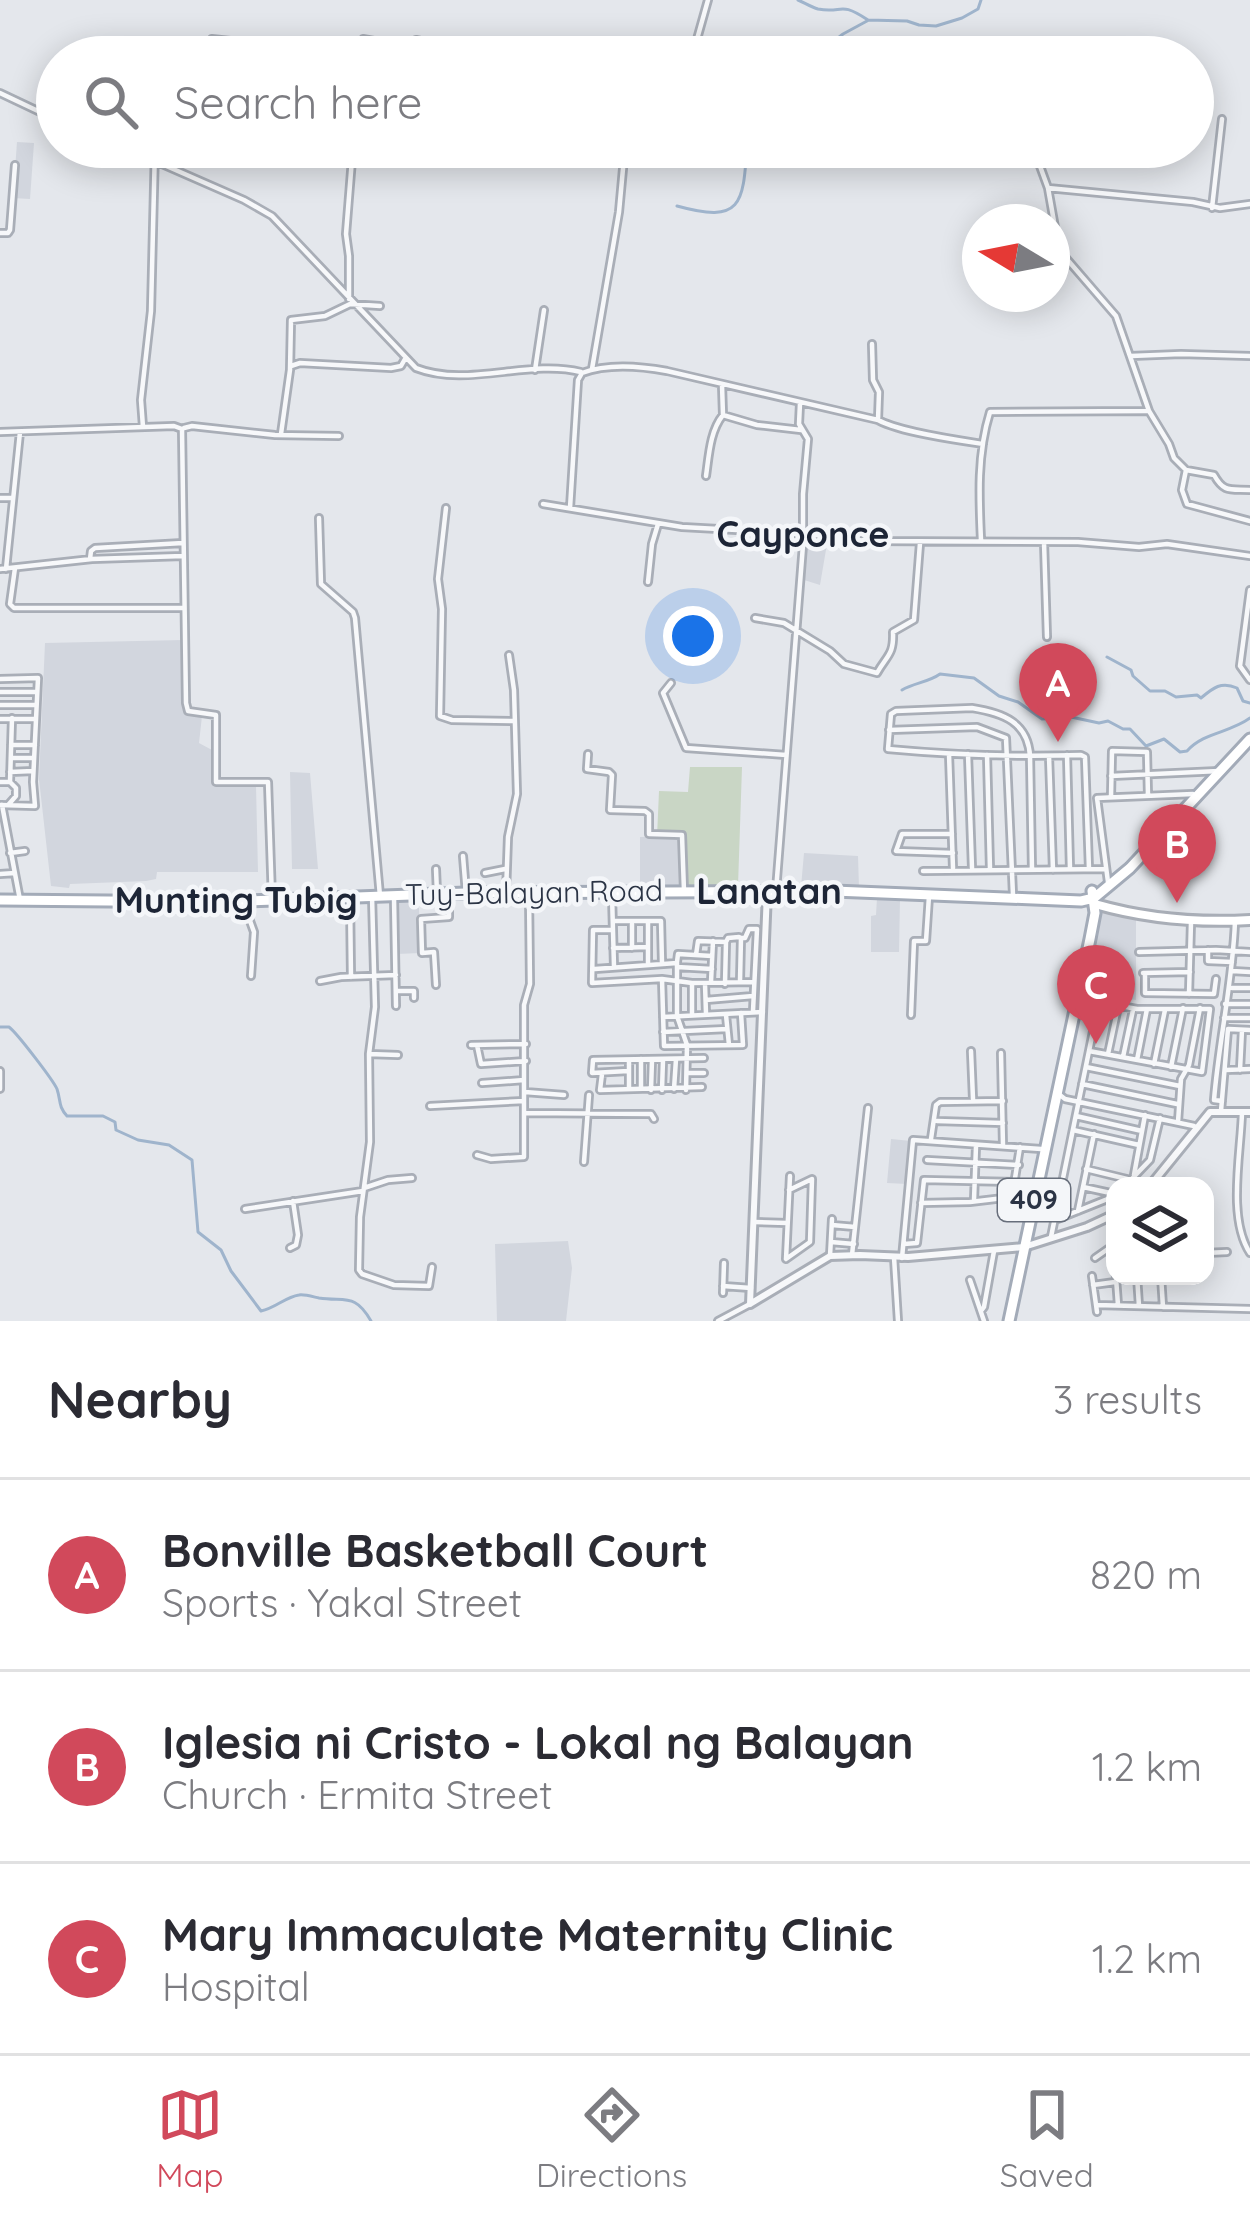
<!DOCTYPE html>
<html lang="en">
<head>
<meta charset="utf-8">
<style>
  :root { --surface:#fff; --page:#f2f2f3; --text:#2b2b33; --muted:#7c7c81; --line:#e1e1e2; --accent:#d1495b }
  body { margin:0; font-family:Quicksand,sans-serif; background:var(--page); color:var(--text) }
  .controls { position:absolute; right:36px; bottom:36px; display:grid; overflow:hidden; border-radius:24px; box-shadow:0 6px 30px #0003 }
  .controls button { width:108px; height:108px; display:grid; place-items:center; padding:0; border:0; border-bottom:3px solid var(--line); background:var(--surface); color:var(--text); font:60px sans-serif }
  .compass { position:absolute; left:962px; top:204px; width:108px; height:108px; border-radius:50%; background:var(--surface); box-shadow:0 6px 30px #0003; rotate:280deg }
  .you { position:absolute; left:693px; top:636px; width:42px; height:42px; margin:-30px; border:9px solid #fff; border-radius:50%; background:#1a73e8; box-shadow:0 0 0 18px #1a73e833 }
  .badge { display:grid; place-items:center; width:78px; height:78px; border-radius:50%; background:var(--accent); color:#fff; font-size:39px; font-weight:700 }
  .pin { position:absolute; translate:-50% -99px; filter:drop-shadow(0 3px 6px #0008) }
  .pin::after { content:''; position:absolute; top:63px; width:42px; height:36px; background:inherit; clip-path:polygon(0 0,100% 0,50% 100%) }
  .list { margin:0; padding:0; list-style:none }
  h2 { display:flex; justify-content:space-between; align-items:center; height:156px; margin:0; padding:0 48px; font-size:51px }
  h2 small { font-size:39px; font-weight:400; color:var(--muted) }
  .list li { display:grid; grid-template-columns:78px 1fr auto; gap:36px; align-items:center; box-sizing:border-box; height:192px; padding:0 48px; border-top:3px solid var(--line) }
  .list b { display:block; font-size:45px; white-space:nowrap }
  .list p { margin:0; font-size:39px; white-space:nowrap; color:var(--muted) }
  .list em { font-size:39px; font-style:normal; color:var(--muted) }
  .icon { flex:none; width:66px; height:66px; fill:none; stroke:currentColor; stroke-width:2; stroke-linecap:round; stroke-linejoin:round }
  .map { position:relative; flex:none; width:1250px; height:1321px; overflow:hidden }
  .search { position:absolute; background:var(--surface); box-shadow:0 6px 30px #0003; left:36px; right:36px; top:36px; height:132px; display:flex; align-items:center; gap:30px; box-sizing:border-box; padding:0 42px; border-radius:66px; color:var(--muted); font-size:45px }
  .sheet { height:732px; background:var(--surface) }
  nav { display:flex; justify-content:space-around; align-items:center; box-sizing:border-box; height:168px; border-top:3px solid var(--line); background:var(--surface); font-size:33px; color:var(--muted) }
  nav a { display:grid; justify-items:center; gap:6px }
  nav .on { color:var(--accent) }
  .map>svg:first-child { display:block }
</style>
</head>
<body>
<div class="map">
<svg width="1250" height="1321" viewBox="0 0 1250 1321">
  <rect width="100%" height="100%" fill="#e4e7ec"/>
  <path fill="#d2d6de" d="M17,142L34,143L30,199L13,198Z
    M805,536L828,538L820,585L801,579Z
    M183,640L184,703L188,713L202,716L199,743L212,750L211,782L256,786L258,872H157L156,879L146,881L70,884L69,888L51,886L39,779L45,643Z
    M290,772L310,773L318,869H292Z
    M681,836L682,889H640V837Z
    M804,853L858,856L859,888L855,885L833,886V888L801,887Z
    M877,898L900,899L899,952H871V916L876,915Z
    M415,900V908H419L420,953L397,954L395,901Z
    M1098,911L1136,920V1000L1082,992Z
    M891,1139L911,1141L907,1184L887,1183Z
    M568,1241L572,1268L566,1321H497L495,1244Z"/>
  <path fill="#c9d6c5" d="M690,767H742L738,886H682L681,837H657L659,791L688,792Z"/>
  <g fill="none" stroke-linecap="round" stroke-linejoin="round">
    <path stroke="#9fb4cc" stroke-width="3" d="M798,0C805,3 811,7 818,9C844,14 838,0 868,20L907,21L919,25L936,26L962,18L978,9L981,0
      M814,57L843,34L867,21
      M677,206C742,224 743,204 747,147
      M1107,657L1131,670L1133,676L1150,691H1165L1176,697L1197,695L1201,698C1213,688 1221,681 1237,688L1243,701L1250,703
      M902,690C914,683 929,682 940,674L974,678L999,696L1018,702L1042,719L1071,717L1099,723L1108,721L1123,729H1130L1146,746L1164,739L1180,752L1187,751C1204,732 1230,733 1250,718
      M0,1027H9C17,1033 53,1080 57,1089C61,1101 58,1106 67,1116H103L115,1122L116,1130L138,1140L169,1145L192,1160L198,1232L221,1250L231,1271L261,1311C276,1308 285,1297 299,1295C304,1294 314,1297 319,1298C346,1302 355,1293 371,1321"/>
    <g stroke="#a9aeb7" stroke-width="10">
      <path id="minor" d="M208,57L212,39L350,54H355L363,39L401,46H407L416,40L492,57
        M692,57L708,0
        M0,93L57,120
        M123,147L244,200L272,216L416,368C467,388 528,359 581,372
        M1033,147L1048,188L1059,250L1116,316L1149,411L1169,444L1174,458L1186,470L1214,475C1224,493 1230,489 1250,490
        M1048,188L1193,202L1220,208L1250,204
        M1212,208L1222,119
        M0,233H8L10,230L15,165
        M349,299V256L346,234L353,147
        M872,344L873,380L879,392L878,420
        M1131,356L1181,354L1250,356
        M291,366L300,363L391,368L401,366L405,359
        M592,369L619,212L625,147
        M535,370L544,310
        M722,385L723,415
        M143,427L141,400L151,311L155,147
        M184,428L192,426L275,435L339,436
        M0,432L174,426L182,429L186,703L188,711L216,715V782H268L272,899
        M281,434L290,370L291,320L325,316L350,304L380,306
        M1186,470L1182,490L1187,504L1250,521
        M706,476C709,455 710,431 723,415L757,425L801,430
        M0,498H13
        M543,504L682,527L808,534L865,541L1078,542L1139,547L1167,544L1250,556
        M446,508L438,579L442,609L440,716L452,720L514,721
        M570,508L578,380L582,373C608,363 640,366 667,371L878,420C900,432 956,440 983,444
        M319,518L321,584L353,612L355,618L380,896
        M981,540C979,497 977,454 990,412L1147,411
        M1044,542L1047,637
        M90,559L91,551L95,548L183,543
        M15,568L10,604L14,608H184
        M0,569L92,559L183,556
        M6,569L20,432
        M648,582L652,544L658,524
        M1250,590L1240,666L1250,680
        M755,618L784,623L830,651L844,664L877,673C887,655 894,655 893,632L914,620L920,543
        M0,679L38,678L33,782L35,806L0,805
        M671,683L663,693L686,748L786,755
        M0,692H36
        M0,705H36
        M0,719H36
        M889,730L977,727L1006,738L1013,895
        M11,745H35
        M588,754L587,769L609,772L612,775L610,810L645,811L649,814V834L682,835L684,891
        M949,754L953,868
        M968,754L972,868
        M987,755L990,869
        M1067,755L1070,869
        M1049,756L1053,870
        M11,758H34
        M10,772L33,771
        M1111,776L1219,771
        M0,782H10L16,788V796L9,804
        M10,782L12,718
        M1111,797L1112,751L1147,752L1148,796
        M2,805L20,900
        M952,834H902L896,851L953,853
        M10,853L25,851
        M463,856L466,893
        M436,869L437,893
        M1032,870L1030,756C1028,722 1003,713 972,708L896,711L891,714L888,749C952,755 1016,757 1081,755L1085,757L1089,869
        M923,871L1106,869
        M485,873L505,869
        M0,874L15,873
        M1108,882L1097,798L1193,794
        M776,891L803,545V494L808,439L799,424L800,403
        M506,893L508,837L517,794L514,690L509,655
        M612,895L614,967
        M372,896L375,1007L369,1054L370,1142L360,1217L359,1270L362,1274L394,1285L429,1286L432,1267
        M350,898L351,977
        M394,898L396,1006
        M248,900L249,918L254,932L251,976
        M613,921H661L662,963
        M613,930H593L592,983L662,979L692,983L754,982
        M741,938H745L749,929H757L753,1011
        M613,948L648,947
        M632,948V924
        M1208,950V961L1232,962
        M1139,952L1216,950L1250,952
        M696,955L698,941L726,942
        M677,962L678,954L712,956
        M648,965V923
        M677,967L712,969
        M595,969L677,963V1016L687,1045L686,1090
        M1232,971L1250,972
        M1143,973L1190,972
        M1145,973V993L1214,994L1216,979
        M662,979L664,1046L743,1045L741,1013
        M320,981L341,977L396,975
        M711,982L713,941
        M705,984L706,1014
        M725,984L726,942L728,938L739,937L741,938L740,981
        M436,985L434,952L422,953L421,919L449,917V894
        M692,985V1015
        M1232,988H1250
        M397,991H414V998
        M1189,994L1191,922
        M1077,998L1137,1009H1210L1202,1072L1089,1051
        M706,1000L753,996
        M1225,1004H1250
        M726,1015L729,1045
        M911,1015L914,941H926L929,896
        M663,1017L763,1012
        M1224,1018H1250
        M1229,1029L1250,1030
        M663,1032L727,1029
        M471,1045L526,1044
        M477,1045L481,1064L526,1061
        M971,1051L973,1099
        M1001,1053L1003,1146
        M369,1054L398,1055
        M1108,1054L1118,1007
        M1123,1057L1133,1010
        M1137,1060L1147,1009
        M1154,1064L1165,1010
        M1086,1067L1180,1086
        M1171,1067L1183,1008
        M1226,1070L1250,1069
        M1240,1070L1242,1030
        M0,1071V1089
        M628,1071L592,1073L593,1060L704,1058
        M687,1073H704
        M602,1074L600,1090L702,1087
        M482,1083L524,1080
        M1082,1084L1177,1104
        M641,1088V1059
        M629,1089V1060
        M674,1089L676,1059
        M651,1090L652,1060
        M662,1090L663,1060
        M525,1092L564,1095
        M1060,1095L1065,1099L1194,1126
        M1222,1101L1214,1100C1219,1039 1233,981 1235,921
        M430,1106L524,1101
        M1221,1111L1228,1029
        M1242,1112C1241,1153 1227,1218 1250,1253
        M525,1113L651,1114L654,1119
        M1076,1116L1142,1131
        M937,1121L1003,1123
        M1178,1122L1181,1079L1189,1065L1200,1008
        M1073,1130L1139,1145
        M931,1139L936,1105L940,1102L1003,1101
        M477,1155L491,1159L524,1157V1005L530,984L529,894
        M927,1160L1019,1165
        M584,1162L589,1095
        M1086,1169L1131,1180
        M1134,1175L1145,1115
        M1125,1186L1150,1160L1160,1118
        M1083,1187L1115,1194
        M364,1188L388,1180L412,1178
        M974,1200L976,1146
        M921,1203L970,1202L1012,1197L1020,1147
        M245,1209L363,1191
        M1078,1211L1094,1134
        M1055,1220L1115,1196
        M754,1222L787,1223
        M832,1225L855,1227
        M1051,1237L1099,1002
        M831,1242L854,1244
        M904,1244L917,1243L924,1180L1015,1182
        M290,1248L296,1245L298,1235L293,1201
        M1205,1253L1227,1252
        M852,1255L868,1108
        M830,1256L832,1219
        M894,1257L898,1321
        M902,1258L913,1140L1041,1149
        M1095,1258L1115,1244
        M786,1259L810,1242L812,1179L789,1190
        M786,1259L790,1176
        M1115,1264L1118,1305
        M1092,1276L1097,1312
        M1137,1276L1139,1306
        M1161,1276L1163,1307
        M970,1280L984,1321
        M1093,1285L1115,1282
        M723,1286L751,1288
        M723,1293L724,1263
        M1096,1305L1250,1309
        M981,1311L984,1307L994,1251
        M718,1321L750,1304"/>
    </g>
    <g stroke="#a9aeb7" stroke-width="12">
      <path id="tertiary" d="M1150,1186L1210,1112H1250
        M750,1304L767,892
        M750,1304L830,1256L860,1255L908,1257L1024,1247L1087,1227L1115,1214"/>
    </g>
    <g stroke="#a9aeb7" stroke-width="14">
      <path id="secondary" d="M1095,904C1147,919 1197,923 1250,920"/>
    </g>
    <g stroke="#a3abb8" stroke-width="15">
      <path id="primary" d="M1094,898L1130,868L1250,739
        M0,900L217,902L466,893L834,891L1081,901L1094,898
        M1009,1321L1090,939L1095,913L1092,891"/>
    </g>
    <use href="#minor" stroke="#f7f8fa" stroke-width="4.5"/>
    <use href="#tertiary" stroke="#f7f8fa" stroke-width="6"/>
    <use href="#secondary" stroke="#fff" stroke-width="8"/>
    <use href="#primary" stroke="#fff" stroke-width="9"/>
  </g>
  <g text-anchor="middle" stroke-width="9" stroke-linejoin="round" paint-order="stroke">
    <rect fill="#f4f6f9" stroke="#676e7b" stroke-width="3" x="998" y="1179" width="72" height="42" rx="9"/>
    <g font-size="27" font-weight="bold" fill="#2b3445">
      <text x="1034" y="1209">409</text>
    </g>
    <g font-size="30" fill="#2b3445" stroke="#f4f6f9">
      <text transform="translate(534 893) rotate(-1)" y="10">Tuy-Balayan Road</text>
    </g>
    <g font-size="36" font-weight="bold" fill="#1d2536" stroke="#f4f6f9">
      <text x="803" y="547">Cayponce</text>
      <text x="769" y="904">Lanatan</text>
      <text x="236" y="913">Munting Tubig</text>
    </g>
  </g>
</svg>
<div class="controls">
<button><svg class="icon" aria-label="layers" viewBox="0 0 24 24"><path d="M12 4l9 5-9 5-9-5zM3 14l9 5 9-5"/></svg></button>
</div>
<svg class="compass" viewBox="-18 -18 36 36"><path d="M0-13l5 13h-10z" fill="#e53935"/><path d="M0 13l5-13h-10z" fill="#7c7c81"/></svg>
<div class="you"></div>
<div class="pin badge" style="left:1058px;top:742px">A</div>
<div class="pin badge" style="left:1177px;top:903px">B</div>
<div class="pin badge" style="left:1096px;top:1044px">C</div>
<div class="search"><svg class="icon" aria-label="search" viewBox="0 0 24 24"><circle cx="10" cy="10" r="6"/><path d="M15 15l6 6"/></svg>Search here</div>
</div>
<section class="sheet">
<h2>Nearby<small>3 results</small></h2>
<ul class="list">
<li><span class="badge">A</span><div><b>Bonville Basketball Court</b><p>Sports · Yakal Street</p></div><em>820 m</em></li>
<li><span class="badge">B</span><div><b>Iglesia ni Cristo - Lokal ng Balayan</b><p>Church · Ermita Street</p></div><em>1.2 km</em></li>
<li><span class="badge">C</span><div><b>Mary Immaculate Maternity Clinic</b><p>Hospital</p></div><em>1.2 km</em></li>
</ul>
</section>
<nav>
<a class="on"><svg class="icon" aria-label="map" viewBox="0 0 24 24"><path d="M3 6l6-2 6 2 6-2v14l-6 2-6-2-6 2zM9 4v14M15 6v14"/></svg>Map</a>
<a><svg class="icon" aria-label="directions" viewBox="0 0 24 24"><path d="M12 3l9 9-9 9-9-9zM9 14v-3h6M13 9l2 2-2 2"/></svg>Directions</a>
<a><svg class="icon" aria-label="saved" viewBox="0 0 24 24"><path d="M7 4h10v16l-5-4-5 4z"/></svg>Saved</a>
</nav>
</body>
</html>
